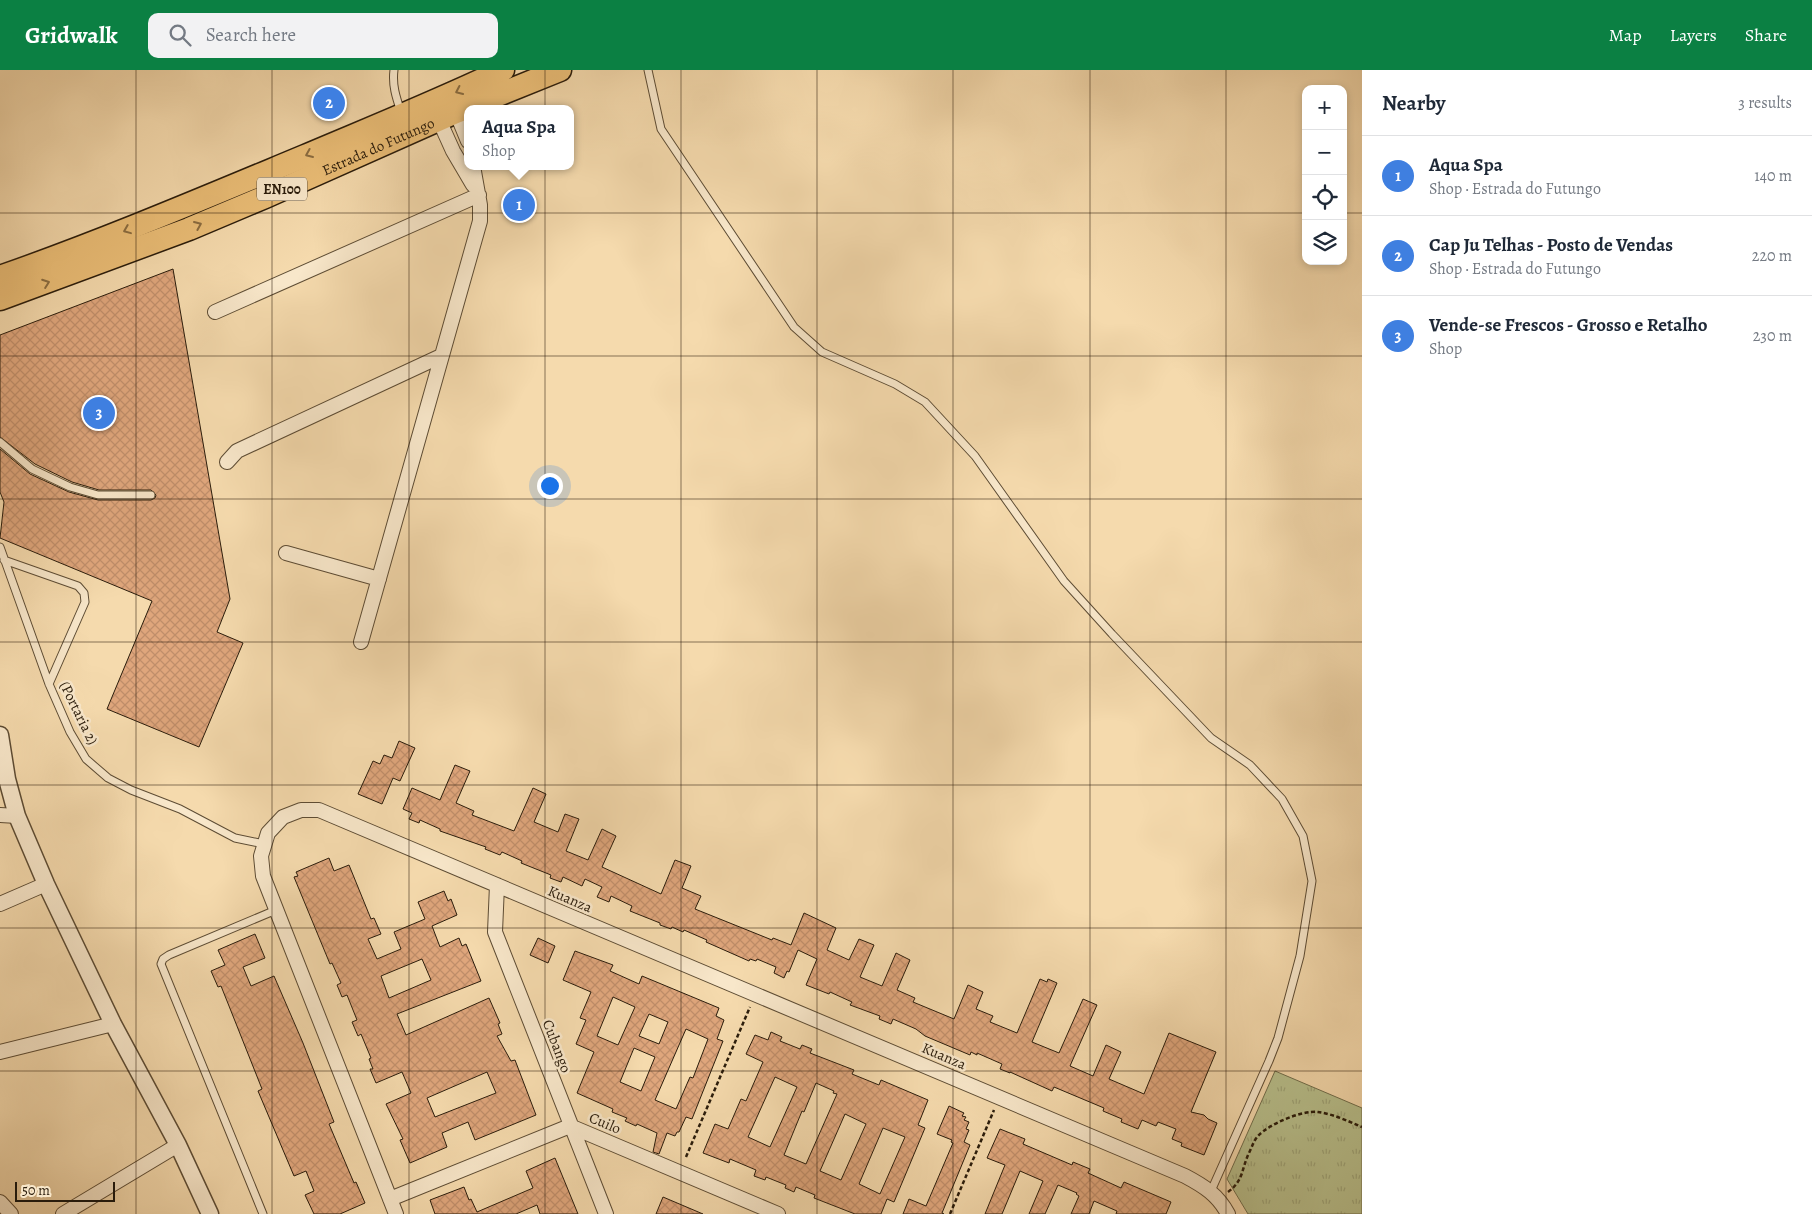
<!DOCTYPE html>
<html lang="en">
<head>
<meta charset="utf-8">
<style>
  :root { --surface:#fff; --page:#f2f2f3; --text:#1f2937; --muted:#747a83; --line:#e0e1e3; --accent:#0b8043 }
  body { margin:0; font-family:Alegreya,serif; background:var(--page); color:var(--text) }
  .controls { position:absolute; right:15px; top:15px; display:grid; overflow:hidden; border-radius:10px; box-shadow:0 2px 8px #0003 }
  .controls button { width:45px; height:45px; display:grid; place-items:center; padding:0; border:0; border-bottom:1px solid var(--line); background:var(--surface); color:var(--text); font:25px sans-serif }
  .scale { position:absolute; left:15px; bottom:12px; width:100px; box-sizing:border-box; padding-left:5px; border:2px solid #2a1c0b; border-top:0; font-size:14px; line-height:18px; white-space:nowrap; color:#2a1c0b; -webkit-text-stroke:4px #f8e7ca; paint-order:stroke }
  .you { position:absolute; left:549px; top:415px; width:18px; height:18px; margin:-12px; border:4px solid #fff; border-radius:50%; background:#1a73e8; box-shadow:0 0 0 8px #1a73e833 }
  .badge { display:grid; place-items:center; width:32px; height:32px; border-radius:50%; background:var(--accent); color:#fff; font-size:16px; font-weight:700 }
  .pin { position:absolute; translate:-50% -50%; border:2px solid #fff; box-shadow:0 1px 5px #0006 }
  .popup { position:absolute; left:464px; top:35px; width:110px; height:65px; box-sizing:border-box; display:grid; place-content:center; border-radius:10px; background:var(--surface); filter:drop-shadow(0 1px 4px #0005); font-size:16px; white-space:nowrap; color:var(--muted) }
  .popup b { font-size:19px; color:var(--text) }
  .popup::after { content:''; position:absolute; left:50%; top:100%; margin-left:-10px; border:10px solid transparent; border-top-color:var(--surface) }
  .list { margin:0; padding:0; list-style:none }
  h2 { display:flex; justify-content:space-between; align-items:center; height:65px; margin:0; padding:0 20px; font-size:21px }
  h2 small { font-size:16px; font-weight:400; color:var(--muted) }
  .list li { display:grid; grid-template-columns:32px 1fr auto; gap:15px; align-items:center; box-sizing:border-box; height:80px; padding:0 20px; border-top:1px solid var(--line) }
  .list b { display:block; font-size:19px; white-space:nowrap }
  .list p { margin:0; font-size:16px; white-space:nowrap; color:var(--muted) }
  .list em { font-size:16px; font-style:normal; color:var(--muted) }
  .icon { flex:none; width:28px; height:28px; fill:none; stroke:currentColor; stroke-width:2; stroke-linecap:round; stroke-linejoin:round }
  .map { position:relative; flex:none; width:1362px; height:1144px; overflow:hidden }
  header { display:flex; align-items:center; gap:30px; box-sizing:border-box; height:70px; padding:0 25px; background:var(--accent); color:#fff }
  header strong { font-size:24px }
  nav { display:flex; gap:28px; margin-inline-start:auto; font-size:18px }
  .search { width:350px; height:45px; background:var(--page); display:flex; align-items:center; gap:12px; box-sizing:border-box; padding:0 18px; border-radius:10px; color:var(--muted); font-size:19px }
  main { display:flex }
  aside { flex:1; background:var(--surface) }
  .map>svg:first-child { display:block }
</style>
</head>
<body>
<header>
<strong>Gridwalk</strong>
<div class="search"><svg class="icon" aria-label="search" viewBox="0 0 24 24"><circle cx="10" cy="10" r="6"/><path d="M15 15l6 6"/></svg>Search here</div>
<nav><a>Map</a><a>Layers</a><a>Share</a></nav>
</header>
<main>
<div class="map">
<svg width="1362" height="1144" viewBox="0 0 1362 1144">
  <defs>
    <pattern id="grass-tufts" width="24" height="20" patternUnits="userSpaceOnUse" patternTransform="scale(1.25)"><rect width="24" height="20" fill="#b8c08d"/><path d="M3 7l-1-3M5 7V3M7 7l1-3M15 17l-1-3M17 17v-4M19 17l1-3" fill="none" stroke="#9ea478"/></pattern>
    <pattern id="building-cross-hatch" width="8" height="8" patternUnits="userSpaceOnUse" patternTransform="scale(1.25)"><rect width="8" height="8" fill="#dfa67c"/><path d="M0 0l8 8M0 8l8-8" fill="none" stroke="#c08e6a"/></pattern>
  </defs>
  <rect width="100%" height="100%" fill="#f5daad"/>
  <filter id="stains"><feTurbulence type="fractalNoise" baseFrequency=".004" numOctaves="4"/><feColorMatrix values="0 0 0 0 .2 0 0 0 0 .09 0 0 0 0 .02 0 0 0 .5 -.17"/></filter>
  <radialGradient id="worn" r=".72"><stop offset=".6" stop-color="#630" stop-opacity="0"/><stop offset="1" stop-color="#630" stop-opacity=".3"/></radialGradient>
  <path fill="url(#grass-tufts)" stroke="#716e4c" d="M1275,1001L1362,1038V1144H1248L1227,1109Z"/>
  <path fill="url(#building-cross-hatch)" stroke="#2a1c0b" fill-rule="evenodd" d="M173,199L230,529L217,562L243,573L199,677L107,639L152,531L0,468L4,432L0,422V379L30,404L69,422L98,430H151L155,428L156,425L151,420H99L72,412L35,394L0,367V265Z
    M399,671L415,678L400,711L393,708L382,734L358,724L373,691L380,694L384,685L392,688Z
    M455,695L470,701L456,733L474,741L472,745L514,761L533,718L546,724L534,752L558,762L565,744L579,749L566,781L588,790L602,759L616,766L602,797L661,824L675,790L691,796L682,818L701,826L695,839L772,870L773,868L791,875L804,843L836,858L827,880L849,890L859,869L874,875L860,907L882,916L896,883L910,890L897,920L915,928L913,932L954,949L968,915L983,922L976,939L993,946L990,952L1017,963L1040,909L1047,912L1048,909L1057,913L1032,972L1059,983L1083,929L1097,935L1070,996L1093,1006L1106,975L1121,982L1109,1009L1144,1024L1169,963L1216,982L1191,1042L1204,1045L1208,1049L1217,1053L1204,1085L1181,1076L1182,1073L1172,1069L1176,1059L1158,1052L1156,1056L1142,1050L1138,1059L1121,1052L1122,1049L1103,1041L1104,1038L1054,1017L1052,1021L1010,1002V1003L1000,999L1002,994L977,983V985L971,982L970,985L925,966L916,959L893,949L891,954L879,949L880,946L850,935L852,932L830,922L829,924L806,915L817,889L798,880L789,902L787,901L784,908L774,903L776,897L757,889L756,891L750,889L749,891L706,872L707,870L684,860L683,862L672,857L671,859L660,855V853L630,841L632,836L611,826L609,832L597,827L602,817L585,809L582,816L563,807L561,812L550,808L551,805L521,793L522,791L502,782L500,785L485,779L486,777L440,761V759L420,750L419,753L409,749L412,743L403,739L412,718L440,730Z
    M329,788L334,801L349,795L371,849L374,848L381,864L368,869L377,889L401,879L394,862L425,849L418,832L444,821L448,831L451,829L457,845L432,856L440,877L459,868L462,876L466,874L481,911L397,944L406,965L489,928L500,953L498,954L502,964L497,966L511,991L515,990L536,1045L475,1070L468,1052L442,1063L447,1077L410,1093L400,1070L403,1069L386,1034L411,1023L402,1002L376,1013L370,999H373L369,989L371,988L361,964L358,966L352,952L357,950L347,925L342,927L337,915L341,913L332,893L330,894L294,807L298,806L296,802ZM422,889L431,910L389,928L381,906ZM487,1002L496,1023L435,1047L427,1028Z
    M255,864L265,888L243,897L251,916L274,906L303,973L334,1052L329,1054L354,1113L356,1112L365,1133L340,1144H314L305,1125L314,1121L306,1101L294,1106L258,1021L262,1019L229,936L221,916L218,917L211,901L225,895L218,880Z
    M538,868L555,876L548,893L530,885Z
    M575,881L613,895L610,901L639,914L642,906L719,938L716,946L724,950L717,969L723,971L692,1049L686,1047L679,1062H677L675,1066L667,1063L659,1084L653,1082L657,1063L637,1054L636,1056L625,1051L627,1048L612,1042L613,1039L577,1023L594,982L576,974L586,950L580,948L591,922L563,910ZM613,927L635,937L618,975L597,966ZM649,944L668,952L659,974L639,966ZM686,959L708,969L693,1008L690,1007L676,1039L655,1030ZM634,978L655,987L641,1021L620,1012Z
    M771,962L782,967L780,971L800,979L802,975L812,979L810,983L854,1000L852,1004L879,1015L881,1010L928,1030L918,1055L925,1058L894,1132L887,1129L881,1144H855L814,1128L815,1125L796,1117L794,1122L785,1118L786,1115L766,1107L765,1110L754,1106L756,1100L730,1089L729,1093L703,1083L715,1054L728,1059L741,1029L746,1031L763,992L746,984L755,965L768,970ZM775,1007L797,1017L770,1077L748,1067ZM816,1013L834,1021L833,1023L837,1024L806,1094L784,1085L802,1041L804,1042ZM845,1044L866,1054L841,1110L820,1101ZM883,1058L905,1067L880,1124L859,1114Z
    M949,1036L964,1043L962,1046L966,1047L964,1050L969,1052L966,1059L969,1060L964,1072L970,1075L942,1143L944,1144H903L909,1129L926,1136L953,1073L951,1072L952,1070L937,1064Z
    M1000,1059L1025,1069L1023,1074L1072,1095L1073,1092L1090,1099L1088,1103L1121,1118L1124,1112L1171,1132L1166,1144H1116L1117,1141L1094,1131L1089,1144H1071L1079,1126L1076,1124L1077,1123L1058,1115L1045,1144H1029L1043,1111L1020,1101L1002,1144H985L1005,1095L987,1088Z
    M555,1088L578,1144H540L537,1135L516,1144H435L430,1130L464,1117L469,1130L471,1129L477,1142L533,1118L526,1101Z
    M663,1127L703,1144H656Z"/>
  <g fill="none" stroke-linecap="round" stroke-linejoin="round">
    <g stroke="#5d4c34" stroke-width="9">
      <path id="service" d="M394,0C392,15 396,27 401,42
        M648,0L661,59L794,257L822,282L895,314L925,332L975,386L1064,511L1112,564L1211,668L1250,695L1282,729L1303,766L1312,811L1300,886L1278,968L1269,991L1211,1121
        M0,372L32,399L70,417L98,425H151
        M0,477L49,614L70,662L86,689L108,708L131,720L180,739L235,768L264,774
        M4,490L78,516L84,523L85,532L49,614
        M263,1144L161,894L163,889L169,885L276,840"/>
    </g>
    <g stroke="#5d4c34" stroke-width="16">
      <path id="minor" d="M456,42L468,71
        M439,50L453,81L473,115
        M215,242L479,125
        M227,392L237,381L441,286
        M286,483L379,509
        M361,572L480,151V135L473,96
        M0,745L17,746
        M497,815L495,862L606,1144
        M0,834L46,814
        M0,982L113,954
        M390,1129L570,1056L778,1144
        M0,1132L11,1144
        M63,1144L178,1075
        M396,1144L263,806L261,786L268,763L283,747L301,740H319L1185,1106C1204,1116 1218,1125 1228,1144"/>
    </g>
    <g stroke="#5d4c34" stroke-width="19">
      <path id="tertiary" d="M0,665L7,709L17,746L46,814L113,954L178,1075L210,1144"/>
    </g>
    <g stroke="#2a1c0b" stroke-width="25">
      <g id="trunk">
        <path d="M0,207C103,171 204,128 305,86C371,58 438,31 503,0"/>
        <path id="s1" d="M0,229L189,159L265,127L456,42L560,0"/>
      </g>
    </g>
    <path stroke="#2a1c0b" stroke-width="2.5" stroke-dasharray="4 2.5" stroke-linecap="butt" d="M686,1087L750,937
      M1228,1122C1244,1110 1241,1100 1249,1083C1252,1077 1254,1070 1258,1066C1269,1054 1302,1040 1318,1042C1333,1044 1348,1051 1362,1057
      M950,1144L994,1040"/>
    <use href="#service" stroke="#f8e7ca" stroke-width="7"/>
    <use href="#minor" stroke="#f8e7ca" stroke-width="14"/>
    <use href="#tertiary" stroke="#f8e7ca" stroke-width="16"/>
    <use href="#trunk" stroke="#eabd76" stroke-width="22"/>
  </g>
  <defs><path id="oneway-chevron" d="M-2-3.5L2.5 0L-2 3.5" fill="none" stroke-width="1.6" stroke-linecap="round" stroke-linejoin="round" transform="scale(1.25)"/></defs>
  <g stroke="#8a6c40">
    <use href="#oneway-chevron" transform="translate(459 21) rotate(155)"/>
    <use href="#oneway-chevron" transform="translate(309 84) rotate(157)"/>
    <use href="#oneway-chevron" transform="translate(198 155) rotate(-23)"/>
    <use href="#oneway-chevron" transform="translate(127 160) rotate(158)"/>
    <use href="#oneway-chevron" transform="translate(46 213) rotate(-20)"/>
  </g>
  <path fill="none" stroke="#2a1c0b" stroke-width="1" stroke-opacity="0.55" d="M136,0V1144M272,0V1144M409,0V1144M545,0V1144M681,0V1144M817,0V1144M953,0V1144M1090,0V1144M1226,0V1144M0,143H1306M1343,143H1362M0,286H1362M0,429H1362M0,572H1362M0,715H1362M0,858H1362M0,1001H1362"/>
  <g text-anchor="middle" stroke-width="5" stroke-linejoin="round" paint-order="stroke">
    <rect fill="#f8e7ca" stroke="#685944" stroke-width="1" x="257" y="107.5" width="50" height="23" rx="4"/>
    <g font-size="14" font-weight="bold" fill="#2a1c0b">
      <text x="282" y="124">EN100</text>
    </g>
    <g font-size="15" fill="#2a1c0b" stroke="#f8e7ca">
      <text dy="5" stroke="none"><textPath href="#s1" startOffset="408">Estrada do Futungo</textPath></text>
      <text transform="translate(79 643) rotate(64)" y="5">(Portaria 2)</text>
      <text transform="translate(570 829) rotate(23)" y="5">Kuanza</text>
      <text transform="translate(557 976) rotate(69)" y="5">Cubango</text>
      <text transform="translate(944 986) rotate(23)" y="5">Kuanza</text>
      <text transform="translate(605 1053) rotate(23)" y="5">Cuilo</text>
    </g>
  </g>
  <rect width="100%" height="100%" filter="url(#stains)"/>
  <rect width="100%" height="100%" fill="url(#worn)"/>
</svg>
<div class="controls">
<button>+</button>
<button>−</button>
<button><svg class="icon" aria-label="locate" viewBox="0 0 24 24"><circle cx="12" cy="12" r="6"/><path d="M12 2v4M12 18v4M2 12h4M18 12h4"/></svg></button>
<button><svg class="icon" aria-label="layers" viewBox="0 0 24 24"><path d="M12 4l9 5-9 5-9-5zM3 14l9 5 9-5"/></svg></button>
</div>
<div class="scale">50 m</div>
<div class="you"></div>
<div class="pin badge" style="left:519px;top:135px;background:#3f7fe0">1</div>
<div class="popup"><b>Aqua Spa</b>Shop</div>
<div class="pin badge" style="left:329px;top:33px;background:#3f7fe0">2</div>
<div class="pin badge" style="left:99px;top:343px;background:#3f7fe0">3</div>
</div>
<aside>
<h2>Nearby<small>3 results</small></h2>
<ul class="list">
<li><span class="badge" style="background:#3f7fe0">1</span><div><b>Aqua Spa</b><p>Shop · Estrada do Futungo</p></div><em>140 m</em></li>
<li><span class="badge" style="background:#3f7fe0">2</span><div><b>Cap Ju Telhas - Posto de Vendas</b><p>Shop · Estrada do Futungo</p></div><em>220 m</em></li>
<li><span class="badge" style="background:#3f7fe0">3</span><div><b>Vende-se Frescos - Grosso e Retalho</b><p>Shop</p></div><em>230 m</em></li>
</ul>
</aside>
</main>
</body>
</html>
